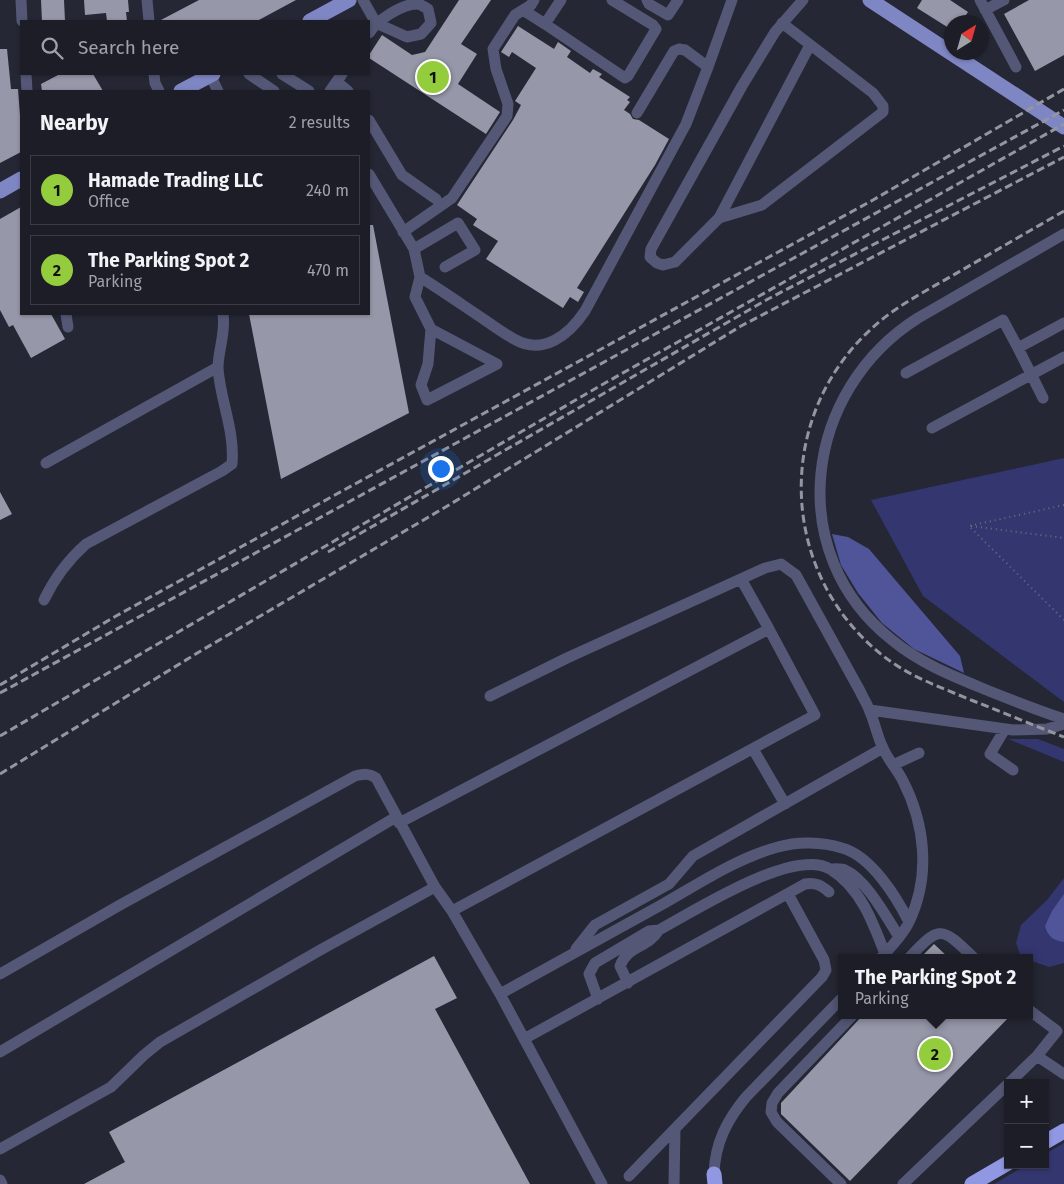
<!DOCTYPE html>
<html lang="en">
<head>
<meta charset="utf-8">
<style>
  :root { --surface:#1c1d27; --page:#292a33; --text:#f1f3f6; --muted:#a0a2a7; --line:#3a3b44; --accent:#93cc3d }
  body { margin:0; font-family:"Fira Sans",sans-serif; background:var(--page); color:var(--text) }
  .controls { position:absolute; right:15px; bottom:15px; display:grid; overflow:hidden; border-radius:0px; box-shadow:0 1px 4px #0004 }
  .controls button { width:45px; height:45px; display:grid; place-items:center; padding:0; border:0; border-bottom:1px solid var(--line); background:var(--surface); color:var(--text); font:25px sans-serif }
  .compass { position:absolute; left:944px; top:15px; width:45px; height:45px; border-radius:50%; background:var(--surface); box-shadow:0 1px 4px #0004; rotate:37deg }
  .you { position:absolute; left:440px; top:468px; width:18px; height:18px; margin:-12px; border:4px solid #fff; border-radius:50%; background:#1a73e8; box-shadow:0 0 0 8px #1a73e833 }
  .badge { display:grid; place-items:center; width:32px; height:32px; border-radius:50%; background:var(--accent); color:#111; font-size:16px; font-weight:700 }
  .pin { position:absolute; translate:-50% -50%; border:2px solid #fff; box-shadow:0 1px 5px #0006 }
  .popup { position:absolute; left:838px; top:954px; width:195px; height:65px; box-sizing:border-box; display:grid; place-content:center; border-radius:0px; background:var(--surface); filter:drop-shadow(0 1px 4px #0005); font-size:16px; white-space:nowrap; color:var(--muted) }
  .popup b { font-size:19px; color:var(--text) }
  .popup::after { content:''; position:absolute; left:50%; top:100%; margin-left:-10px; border:10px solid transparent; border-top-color:var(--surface) }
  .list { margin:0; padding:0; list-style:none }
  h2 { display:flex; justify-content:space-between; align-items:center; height:65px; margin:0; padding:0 20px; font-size:21px }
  h2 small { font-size:16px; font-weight:400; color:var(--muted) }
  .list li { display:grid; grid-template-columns:32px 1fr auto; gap:15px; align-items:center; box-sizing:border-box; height:70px; margin:0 10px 10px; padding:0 10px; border:1px solid var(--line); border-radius:0px }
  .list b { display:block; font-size:19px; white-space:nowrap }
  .list p { margin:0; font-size:16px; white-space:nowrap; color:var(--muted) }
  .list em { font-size:16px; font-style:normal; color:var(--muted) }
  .icon { flex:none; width:28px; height:28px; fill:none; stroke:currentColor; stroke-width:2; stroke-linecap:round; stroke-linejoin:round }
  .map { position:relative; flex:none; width:1064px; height:1184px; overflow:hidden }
  .search { position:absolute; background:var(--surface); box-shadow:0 1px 4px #0004; left:20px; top:20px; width:350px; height:55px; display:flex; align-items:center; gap:12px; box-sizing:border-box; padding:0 18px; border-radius:0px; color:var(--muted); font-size:19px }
  .panel { position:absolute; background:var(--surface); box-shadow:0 1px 4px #0004; left:20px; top:90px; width:350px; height:225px; border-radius:0px }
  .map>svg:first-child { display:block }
</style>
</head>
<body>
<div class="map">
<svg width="1064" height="1184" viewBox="0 0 1064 1184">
  <rect width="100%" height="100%" fill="#252734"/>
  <path fill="#343670" d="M1064,458V702L923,596L871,500Z
    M1008,739H1038L1064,749V762Z
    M1064,878V963L1049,967L1029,960V958L1021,957L1016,943L1021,925L1047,900Z
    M1064,1143V1184H994L1026,1165H1045V1154Z"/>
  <path fill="#505499" d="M832,534L848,537L869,549L960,656L964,673L914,649L882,623L858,593L841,565Z
    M1064,894V942C1053,940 1048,937 1045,926L1052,911Z"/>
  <path fill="#9698a9" d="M41,0H64L65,21H42Z
    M84,0H128L129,12H126L127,21H107L106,13L85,15Z
    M199,0H296L257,21H159Z
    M459,0H491L461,44L477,54L458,84L500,112L486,134L369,58V55L382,35L412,55L425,52Z
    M922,0H950L968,12L961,22H952V30L917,8Z
    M1029,0H1064V55L1035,71L1004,14Z
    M518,26L554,49L558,42L571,51L567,57L590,73L593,69L602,74L599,77L630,97L627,100L630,102L624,110L630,114L633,119L639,120L669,139L655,165L577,288L584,292L578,302L570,297L563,308L486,259L498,241L473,225L477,219L457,205L513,120L521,105L515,101L536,68L512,52L509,57L501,52Z
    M0,49H7L11,89H18L21,128V152L0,163Z
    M60,74H93L103,91H42L41,84Z
    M21,207V314H51L65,339L31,358L13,325L9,327L0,310V219Z
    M369,225H373L409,413L281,479L249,314H369Z
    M0,492L12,514L0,520Z
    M934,944L949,958H920Z
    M434,956L457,998L435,1009L530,1184H84L125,1162L109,1132Z
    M863,1015H1011L850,1181L781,1114V1103Z"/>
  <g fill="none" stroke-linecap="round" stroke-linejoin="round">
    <path stroke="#6b6d79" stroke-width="2" stroke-dasharray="1 4" stroke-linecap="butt" d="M1064,505L969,526L1064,620
      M971,526L1064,538"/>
    <path stroke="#545876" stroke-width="11" d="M21,0L22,21
      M147,0L149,21
      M363,0L376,23L407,37L421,34L431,23L428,9C424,7 421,4 417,4C402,4 377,20 369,33
      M647,0L649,4L668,15L678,0
      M980,0L1016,67
      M523,10L545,24L625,78L628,76L656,29L653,25L612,0
      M985,10L1004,0
      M782,23L873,93L883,106V112L762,205L719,218L675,262L663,265L657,263L650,257L651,249L742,86L775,32L803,0
      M545,24L561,0
      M708,67L732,0
      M26,74L27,91
      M154,74L155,83L159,91
      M249,74L274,91
      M282,74L309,91
      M210,75L218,91
      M337,82L348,91
      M330,91L342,74
      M369,120L402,175L436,199
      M369,174L414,249L420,277L415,297L431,329L497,364L427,400L421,385L428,364L431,329
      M719,218L810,45
      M403,232L452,198L507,116L508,104L496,69L493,49L515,15L531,5L534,0
      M1064,234L918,318C804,390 782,553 892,640C921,664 955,677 989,691C1014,701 1039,711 1064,719
      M414,249L458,223L475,250L445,267
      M420,277C441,290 461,304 482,318C492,325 503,333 514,339C543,356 569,335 585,311L686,124L708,67L685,50L679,49L674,51L637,113
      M66,314L68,327
      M1018,348L1043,398
      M906,373L1003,320L1018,348L1064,323
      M932,428L1064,357
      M46,463L218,367
      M741,579L769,629
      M44,600C54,579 68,560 86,544L222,471L232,464C235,430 220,400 218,368C218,350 226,333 223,314
      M490,696L567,658L765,568L781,564L796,575L860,691C863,698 868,705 870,712C875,723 877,736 883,748C888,760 897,769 903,781C925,824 931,876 909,922C903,935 891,947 881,958
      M870,710L1013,730L1047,729L1064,724
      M1005,729L990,754L1013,770
      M753,749L785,804
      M893,765L919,753
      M399,823L769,629L815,715L452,911
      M830,869C834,869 841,868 845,870C866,879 887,918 899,937
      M576,949L595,925L669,884L693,856L883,748
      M909,958C940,925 941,926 974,958
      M0,974L120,905L355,776C364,774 369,773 376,778L435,887L452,911L500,994L602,1184
      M628,983L620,966C627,946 648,948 659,930
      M500,994C554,964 609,934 663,904C700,883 737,858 778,847C798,841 822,842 842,848C871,856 896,896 909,922
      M598,999L589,974L595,963L649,931L659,930C693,912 793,847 830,869C860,887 873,922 885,954
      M524,1039L805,884C815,882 821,885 829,892
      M0,1052L396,817
      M1037,1056L1064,1074
      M1009,1083L1037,1056L1057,1031L1029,1010
      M0,1149L111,1087L144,1055L160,1042L322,949L435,887
      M714,1174C715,1143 727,1120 746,1097L841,999
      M629,1176L822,977L826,970L824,960L788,894
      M0,1180L2,1184
      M674,1184L675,1129
      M841,1184L777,1122L771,1112L772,1103L778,1093L853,1015
      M903,1184L1008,1084"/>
    <path stroke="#7f86c4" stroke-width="15" d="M870,0L1064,127
      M310,21L349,0
      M181,91L213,74
      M0,191L21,179"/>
    <path stroke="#9097e3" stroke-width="15" d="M1045,1142L1064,1131
      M714,1174L715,1184
      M972,1184L1008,1163"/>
    <path stroke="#9395a0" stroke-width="3" stroke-dasharray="8 4" stroke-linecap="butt" d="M1064,211C1026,233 988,255 950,277C922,293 893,308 870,330C774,419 779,573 882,655C908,676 940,687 971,700C1002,712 1033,725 1064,737
      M328,552L768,299L1064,146
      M0,685L116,616L344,490L873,200L1064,89
      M0,693L1064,110
      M0,736L598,387L1064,124
      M0,774L199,652L449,505L741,326L1064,157"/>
  </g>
</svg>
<div class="controls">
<button>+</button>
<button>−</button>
</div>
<svg class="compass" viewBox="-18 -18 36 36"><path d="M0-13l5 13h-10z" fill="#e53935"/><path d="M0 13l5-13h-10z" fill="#a0a2a7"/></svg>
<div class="you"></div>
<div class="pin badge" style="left:433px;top:77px">1</div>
<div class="pin badge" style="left:935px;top:1054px">2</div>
<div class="popup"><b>The Parking Spot 2</b>Parking</div>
<div class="search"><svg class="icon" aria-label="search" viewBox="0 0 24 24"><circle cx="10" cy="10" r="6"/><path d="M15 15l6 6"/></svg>Search here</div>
<section class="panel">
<h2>Nearby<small>2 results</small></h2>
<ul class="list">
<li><span class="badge">1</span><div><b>Hamade Trading LLC</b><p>Office</p></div><em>240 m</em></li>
<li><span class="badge">2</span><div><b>The Parking Spot 2</b><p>Parking</p></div><em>470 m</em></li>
</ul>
</section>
</div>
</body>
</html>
